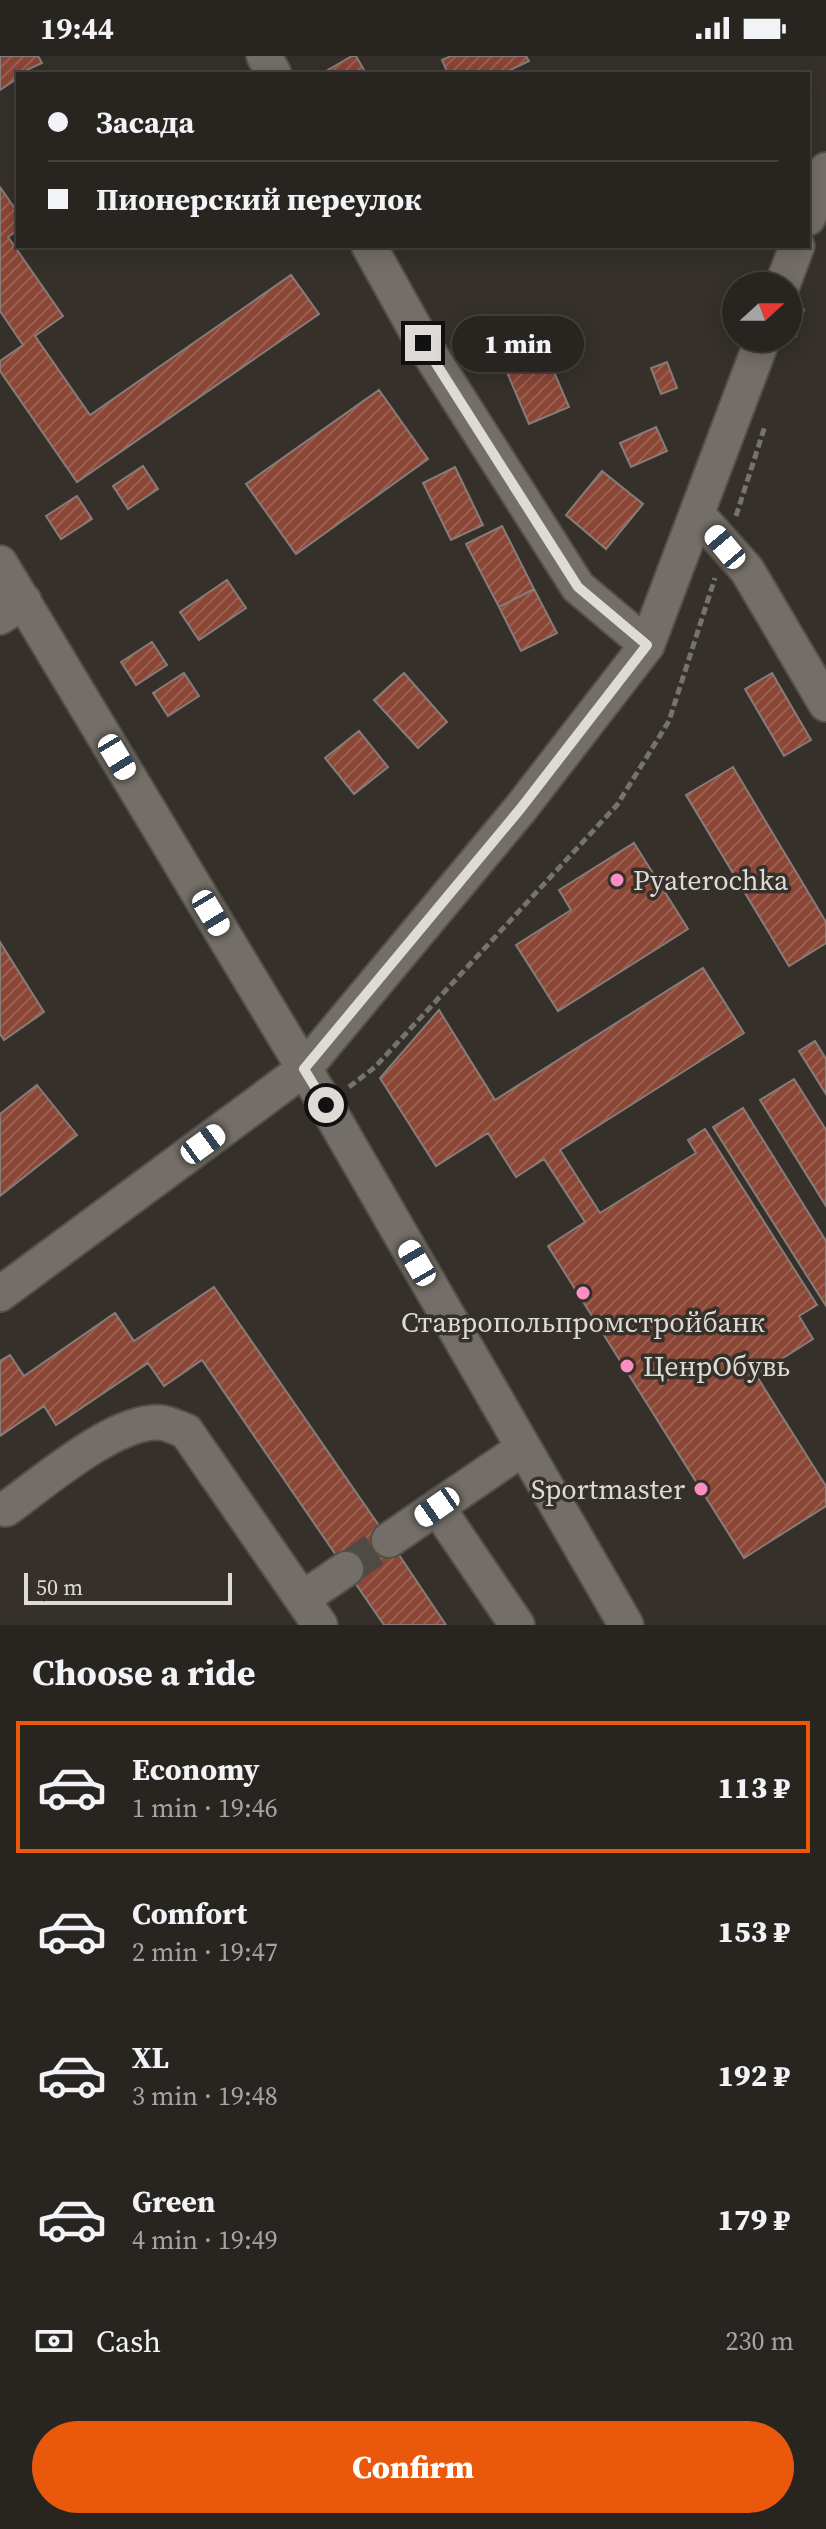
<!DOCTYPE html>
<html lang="en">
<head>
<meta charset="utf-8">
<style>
  :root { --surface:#282420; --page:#302c29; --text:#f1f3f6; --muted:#a5a4a5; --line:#44413e; --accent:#ea580c }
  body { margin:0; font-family:"Source Serif 4",serif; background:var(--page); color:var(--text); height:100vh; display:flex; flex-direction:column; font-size:30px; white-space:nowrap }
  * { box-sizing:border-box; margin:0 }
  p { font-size:26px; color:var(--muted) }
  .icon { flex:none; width:44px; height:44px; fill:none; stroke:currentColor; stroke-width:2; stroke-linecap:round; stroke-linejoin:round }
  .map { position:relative; height:1569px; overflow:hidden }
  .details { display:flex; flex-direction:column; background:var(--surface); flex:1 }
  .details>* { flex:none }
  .hud { position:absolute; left:16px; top:16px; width:794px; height:176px; border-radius:0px; box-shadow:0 4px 20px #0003,0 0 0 2px var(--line); display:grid; align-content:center; height:176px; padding:0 32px; background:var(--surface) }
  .needle { width:52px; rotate:69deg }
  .fabs { position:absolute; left:722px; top:216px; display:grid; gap:16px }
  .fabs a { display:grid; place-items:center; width:80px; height:80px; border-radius:50%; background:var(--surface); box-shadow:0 4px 20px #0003,0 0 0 2px var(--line); font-size:40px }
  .scale { position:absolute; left:24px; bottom:20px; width:208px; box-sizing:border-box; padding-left:8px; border:4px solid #dedbd7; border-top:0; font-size:22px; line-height:28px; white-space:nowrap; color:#dedbd7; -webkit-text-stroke:6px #35302a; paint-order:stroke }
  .end { position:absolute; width:36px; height:36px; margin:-18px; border:10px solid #dedbd7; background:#111; box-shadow:0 0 0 4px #111 }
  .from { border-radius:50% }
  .bubble { position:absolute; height:56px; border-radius:28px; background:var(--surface); box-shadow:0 4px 20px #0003,0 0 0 2px var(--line); font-size:26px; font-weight:800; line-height:56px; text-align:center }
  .car { position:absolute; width:24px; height:48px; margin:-24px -12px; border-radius:10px; box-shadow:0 0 6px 2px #0007; background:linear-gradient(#fff 24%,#345 0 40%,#fff 0 76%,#345 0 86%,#fff 0) }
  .hud b { display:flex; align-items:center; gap:28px; height:76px; font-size:30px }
  .hud b+b { border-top:2px solid var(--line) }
  .hud i { width:20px; height:20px; background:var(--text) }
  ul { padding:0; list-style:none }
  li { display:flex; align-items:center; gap:24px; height:132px; margin:0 16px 12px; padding:0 16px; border:4px solid transparent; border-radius:0px }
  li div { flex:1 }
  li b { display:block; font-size:30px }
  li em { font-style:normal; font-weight:800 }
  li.selected { border-color:var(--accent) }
  li>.icon { width:72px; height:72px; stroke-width:1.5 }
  h2 { padding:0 32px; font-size:36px; line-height:96px }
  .pay { display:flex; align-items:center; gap:20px; height:88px; padding:0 32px; font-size:30px }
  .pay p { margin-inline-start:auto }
  .primary-button { display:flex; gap:16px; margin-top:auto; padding:16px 32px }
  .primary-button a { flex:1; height:92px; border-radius:48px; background:var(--accent); color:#fff; font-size:32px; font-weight:800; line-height:92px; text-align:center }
  .status { display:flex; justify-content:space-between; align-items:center; height:56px; padding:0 40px; background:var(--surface); direction:ltr }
  .status svg { height:22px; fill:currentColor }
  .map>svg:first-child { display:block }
  .building { fill:url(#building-hatch); stroke:#867c79; stroke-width:2 }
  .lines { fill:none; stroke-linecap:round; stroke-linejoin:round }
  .minor-tunnel { stroke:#4e4a44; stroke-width:34; stroke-dasharray:34 17; stroke-linecap:butt }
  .minor-casing { stroke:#534f4a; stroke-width:38 }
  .path { stroke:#76726c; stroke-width:5; stroke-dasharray:8 4; stroke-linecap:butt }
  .minor { stroke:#736e67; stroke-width:34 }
  .route { stroke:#dedbd7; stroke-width:10 }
  .poi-dot { fill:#fb8fc4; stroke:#35302a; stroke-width:3 }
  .labels { text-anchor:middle; stroke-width:7; stroke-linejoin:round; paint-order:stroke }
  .poi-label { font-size:28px; fill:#dedbd7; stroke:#35302a; text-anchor:start }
</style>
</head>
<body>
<div class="status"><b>19:44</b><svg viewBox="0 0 49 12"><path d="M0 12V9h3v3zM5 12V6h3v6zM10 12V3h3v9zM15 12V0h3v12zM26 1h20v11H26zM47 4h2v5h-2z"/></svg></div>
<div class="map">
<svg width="826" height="1569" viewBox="0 0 826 1569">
  <defs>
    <pattern id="building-hatch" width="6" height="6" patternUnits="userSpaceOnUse" patternTransform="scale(2)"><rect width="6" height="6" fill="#8b4635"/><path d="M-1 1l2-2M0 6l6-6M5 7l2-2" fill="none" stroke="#9b6052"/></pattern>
  </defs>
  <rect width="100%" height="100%" fill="#35302a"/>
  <path class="building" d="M0 0H38L42 7 18 18V22L0 34Z
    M352 0H356L364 14 357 18H321Z
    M451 0H526L529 5 502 18H448L442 4Z
    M0 131 18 157V174L8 181 63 260 35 280 90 359 291 219 319 258 77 426 0 315V305L23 289 0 255Z
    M534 269 569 351 529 368 494 286Z
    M667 306 677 332 661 338 651 312Z
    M379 334 428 403 296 498 246 428Z
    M656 371 667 395 631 411 620 387Z
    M143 410 158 433 128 453 113 430Z
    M455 411 483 469 451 484 423 427Z
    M602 415 643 448 606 493 566 459Z
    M77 440 92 463 61 483 46 460Z
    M502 470 534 533 499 551 466 488Z
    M227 524 246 552 199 584 180 556Z
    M534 533 557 577 521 595 499 551Z
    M152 586 167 609 136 629 121 606Z
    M184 617 199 640 168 660 153 637Z
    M404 617 447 666 418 692 374 644Z
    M772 617 811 684 784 700 745 633Z
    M359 675 388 711 354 738 325 702Z
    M733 711 826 866V887L789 910 686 739Z
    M634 787 688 873 558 955 516 889 571 854 559 834Z
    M0 886 44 956 4 984 0 978Z
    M703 912 744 977 560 1094 600 1157 696 1097 688 1084 705 1073 817 1249 799 1260 813 1283 756 1319 826 1430V1450L744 1502 548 1190 585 1166 544 1103 516 1121 488 1077 436 1110 380 1022 439 954 495 1044Z
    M815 985 826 1003V1038L799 995Z
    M794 1023 826 1074V1150L760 1044Z
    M37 1029 77 1079 0 1140V1058Z
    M743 1052 826 1185V1250L713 1071Z
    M214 1231 389 1484 446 1569H384L202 1304 164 1330 148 1307 56 1369 44 1350 0 1380V1305L10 1299 24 1320 115 1257 134 1285Z"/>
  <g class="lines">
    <path class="minor-tunnel" d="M346 1513 389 1484"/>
    <defs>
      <path id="minor" d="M264 0 274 18
        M808 162 826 114
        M369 190 423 287 578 531 647 589
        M782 230 797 190
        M697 458 747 514 826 648
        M0 507 326 1049 626 1569
        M0 561 24 545
        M0 1238 304 1013 521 752 647 589 763 282
        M437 1451 517 1569
        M6 1453C41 1428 119 1360 163 1367 170 1368 179 1373 186 1375L320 1569
        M389 1484 522 1393
        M302 1543 346 1513"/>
    </defs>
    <use href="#minor" class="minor-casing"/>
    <path class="path" d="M794 281 803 252
      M736 460 765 370
      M349 1031 375 1011 617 749 669 665 715 522"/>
    <use href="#minor" class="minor"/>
  </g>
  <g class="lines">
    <path class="route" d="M326 1049 304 1013 521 752 647 589 578 531 423 287"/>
  </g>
  <g class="poi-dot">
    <circle cx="617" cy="824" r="8"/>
    <circle cx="583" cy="1237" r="8"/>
    <circle cx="627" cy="1310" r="8"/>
    <circle cx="701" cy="1433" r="8"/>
  </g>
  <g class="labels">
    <g class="poi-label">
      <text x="633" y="834">Pyaterochka</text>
      <text x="583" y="1276" text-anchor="middle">Ставропольпромстройбанк</text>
      <text x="643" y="1320">ЦенрОбувь</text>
      <text x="685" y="1443" text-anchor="end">Sportmaster</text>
    </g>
  </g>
</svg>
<div class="fabs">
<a><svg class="needle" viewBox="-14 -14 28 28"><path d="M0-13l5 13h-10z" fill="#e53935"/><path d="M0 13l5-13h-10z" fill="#a5a4a5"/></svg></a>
</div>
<div class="scale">50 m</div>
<i class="end from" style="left:326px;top:1049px"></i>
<i class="end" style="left:423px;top:287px"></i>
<div class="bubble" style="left:452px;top:260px;width:132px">1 min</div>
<i class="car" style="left:725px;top:491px;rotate:320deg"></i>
<i class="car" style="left:117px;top:701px;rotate:149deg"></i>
<i class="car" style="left:211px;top:857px;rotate:149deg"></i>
<i class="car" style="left:203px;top:1088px;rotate:54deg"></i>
<i class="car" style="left:417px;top:1207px;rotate:330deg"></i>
<i class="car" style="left:437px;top:1451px;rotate:235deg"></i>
<div class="hud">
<b><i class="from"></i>Засада</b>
<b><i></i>Пионерский переулок</b>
</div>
</div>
<section class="details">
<h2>Choose a ride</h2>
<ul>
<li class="selected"><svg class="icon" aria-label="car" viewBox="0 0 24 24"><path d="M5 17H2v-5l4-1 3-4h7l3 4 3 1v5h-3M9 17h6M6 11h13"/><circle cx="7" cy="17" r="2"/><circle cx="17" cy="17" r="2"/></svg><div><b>Economy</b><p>1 min · 19:46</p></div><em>113 ₽</em></li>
<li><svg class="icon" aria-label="car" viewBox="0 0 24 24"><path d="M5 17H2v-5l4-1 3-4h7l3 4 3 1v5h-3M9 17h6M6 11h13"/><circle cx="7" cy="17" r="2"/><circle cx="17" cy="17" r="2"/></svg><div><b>Comfort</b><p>2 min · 19:47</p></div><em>153 ₽</em></li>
<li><svg class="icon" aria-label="car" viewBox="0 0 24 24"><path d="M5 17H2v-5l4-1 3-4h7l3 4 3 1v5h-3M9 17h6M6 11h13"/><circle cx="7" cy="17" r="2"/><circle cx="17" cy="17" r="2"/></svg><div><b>XL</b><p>3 min · 19:48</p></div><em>192 ₽</em></li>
<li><svg class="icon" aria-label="car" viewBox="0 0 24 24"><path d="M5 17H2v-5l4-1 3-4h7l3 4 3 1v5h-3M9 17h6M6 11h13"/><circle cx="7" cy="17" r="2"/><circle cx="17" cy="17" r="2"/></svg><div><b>Green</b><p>4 min · 19:49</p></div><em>179 ₽</em></li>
</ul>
<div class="pay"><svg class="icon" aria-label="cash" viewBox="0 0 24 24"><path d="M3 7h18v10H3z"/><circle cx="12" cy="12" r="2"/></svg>Cash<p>230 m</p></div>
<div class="primary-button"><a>Confirm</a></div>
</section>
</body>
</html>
